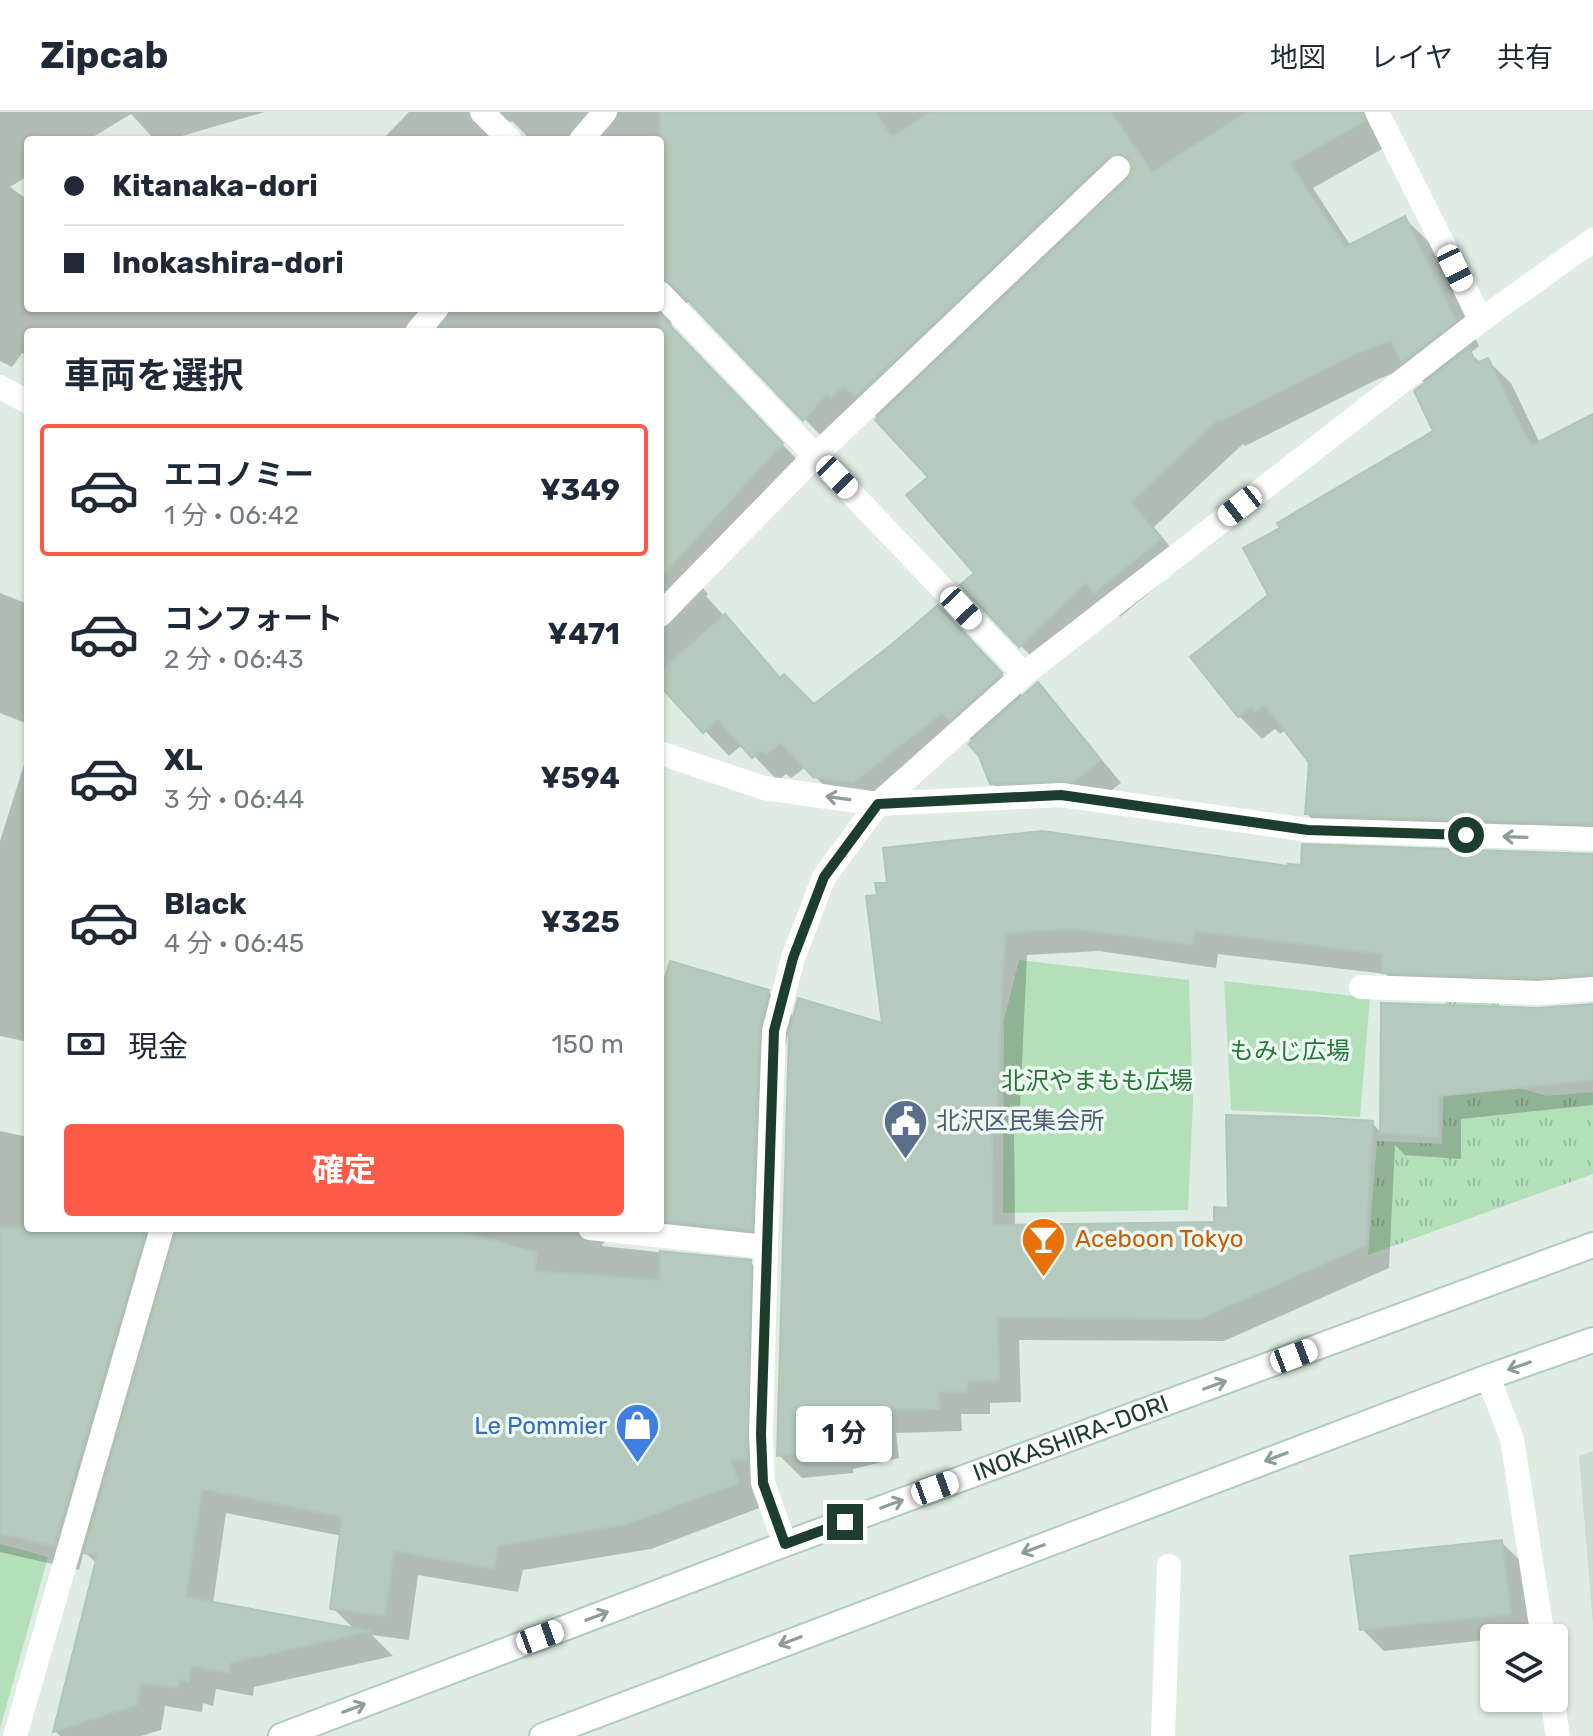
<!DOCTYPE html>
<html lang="ja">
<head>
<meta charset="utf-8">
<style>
  :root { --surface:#fff; --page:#f6f6f7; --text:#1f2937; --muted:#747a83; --line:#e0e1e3; --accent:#ff5948 }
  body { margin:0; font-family:Rubik,"Noto Sans JP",sans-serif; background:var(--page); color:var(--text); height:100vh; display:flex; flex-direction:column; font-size:30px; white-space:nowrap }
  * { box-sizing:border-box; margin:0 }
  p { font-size:26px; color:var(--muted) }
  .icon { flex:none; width:44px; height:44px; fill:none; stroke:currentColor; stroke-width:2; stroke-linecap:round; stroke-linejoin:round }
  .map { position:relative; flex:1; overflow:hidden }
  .sheet { position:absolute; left:24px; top:216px; width:640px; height:904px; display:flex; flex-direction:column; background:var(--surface); border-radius:8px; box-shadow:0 2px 6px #0004 }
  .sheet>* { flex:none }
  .hud { position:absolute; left:24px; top:24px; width:640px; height:176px; border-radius:8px; box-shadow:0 2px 6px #0004; display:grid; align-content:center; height:176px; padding:0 40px; background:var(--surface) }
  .tools { position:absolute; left:1480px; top:1512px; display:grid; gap:16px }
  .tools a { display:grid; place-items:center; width:88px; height:88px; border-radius:8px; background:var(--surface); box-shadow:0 2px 6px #0004; font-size:40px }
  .end { position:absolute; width:36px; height:36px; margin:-18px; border:10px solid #1d3d2f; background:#fff; box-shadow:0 0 0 4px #fff }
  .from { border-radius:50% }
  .bubble { position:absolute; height:56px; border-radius:8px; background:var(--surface); box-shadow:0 2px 6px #0004; font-size:26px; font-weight:700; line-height:56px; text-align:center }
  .car { position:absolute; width:24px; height:48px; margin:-24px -12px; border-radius:10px; box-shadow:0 0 6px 2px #0007; background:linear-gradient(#fff 24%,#345 0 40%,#fff 0 76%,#345 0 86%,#fff 0) }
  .hud b { display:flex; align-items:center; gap:28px; height:76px; font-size:30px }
  .hud b+b { border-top:2px solid var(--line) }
  .hud i { width:20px; height:20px; background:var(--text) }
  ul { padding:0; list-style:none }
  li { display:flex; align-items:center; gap:24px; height:132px; margin:0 16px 12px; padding:0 24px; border:4px solid transparent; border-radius:8px }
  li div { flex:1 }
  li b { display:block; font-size:30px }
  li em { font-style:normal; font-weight:700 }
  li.selected { border-color:var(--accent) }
  li>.icon { width:72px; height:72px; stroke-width:1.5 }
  h2 { padding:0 40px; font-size:36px; line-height:96px }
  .pay { display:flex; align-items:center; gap:20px; height:88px; padding:0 40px; font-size:30px }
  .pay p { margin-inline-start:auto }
  .button { display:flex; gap:16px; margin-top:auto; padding:16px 40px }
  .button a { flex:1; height:92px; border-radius:8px; background:var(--accent); color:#fff; font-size:32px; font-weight:700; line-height:92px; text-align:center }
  header { display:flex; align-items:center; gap:48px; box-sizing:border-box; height:112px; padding:0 40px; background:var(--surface); border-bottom:2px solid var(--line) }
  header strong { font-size:38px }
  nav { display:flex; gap:44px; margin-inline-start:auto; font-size:28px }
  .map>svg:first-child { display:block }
  .built { fill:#ccdbd2 }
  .grass { fill:url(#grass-tufts) }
  .park { fill:#b3e0b9 }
  .shadow { fill:#0003; fill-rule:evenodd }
  .building { fill:#b6c9be; stroke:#b0c6b9; stroke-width:2 }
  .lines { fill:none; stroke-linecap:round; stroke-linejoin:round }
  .secondary-casing { stroke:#b0cdbd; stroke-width:28 }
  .lane { stroke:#fff; stroke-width:24 }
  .street { stroke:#fff; stroke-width:24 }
  .secondary { stroke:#fff; stroke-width:24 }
  .oneway { stroke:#8e9e97 }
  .route { stroke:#1d3d2f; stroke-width:10 }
  .labels { text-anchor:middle; stroke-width:7; stroke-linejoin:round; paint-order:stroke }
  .park-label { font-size:24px; fill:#237837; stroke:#eef8f2 }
  .service-label { font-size:24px; fill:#4e5e75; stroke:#eef8f2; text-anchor:start }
  .food-label { font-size:24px; fill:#c56008; stroke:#eef8f2; text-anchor:start }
  .shop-label { font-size:24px; fill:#366cbe; stroke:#eef8f2; text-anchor:end }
  .street-label { font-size:24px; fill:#1d3d2f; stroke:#eef8f2 }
</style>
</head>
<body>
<header>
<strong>Zipcab</strong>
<nav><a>地図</a><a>レイヤ</a><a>共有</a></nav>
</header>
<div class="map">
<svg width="1593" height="1624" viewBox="0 0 1593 1624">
  <defs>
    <pattern id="grass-tufts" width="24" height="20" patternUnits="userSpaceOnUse" patternTransform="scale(2)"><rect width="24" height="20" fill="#b3e0b9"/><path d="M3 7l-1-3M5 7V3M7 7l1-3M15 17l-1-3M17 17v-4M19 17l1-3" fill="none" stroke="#9ac19f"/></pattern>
  </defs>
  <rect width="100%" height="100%" fill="#deece3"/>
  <path class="built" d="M1593 1339V1513L1579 1344Z"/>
  <path class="grass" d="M1446 883 1498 886 1509 973 1547 984 1593 980V1062L1368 1143 1377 1029 1442 1032Z"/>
  <path class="park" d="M1019 848 1189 868 1193 990 1188 1098 1003 1101 1004 908Z
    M1224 869 1370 886 1360 1005 1231 998Z
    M0 1432 48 1445 0 1617Z"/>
  <path class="shadow" d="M0 0H265L168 28H155L131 2 88 28H28V64L10 75 28 88V196H660V28H526V23L513 10 504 9 491 22 492 28H382L409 0H1364L1384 36 1313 76 1351 134 1405 107 1430 131 1479 234 1470 241 1481 251 1487 248 1511 271 1540 331 1593 304V734L1330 725 1307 702 1311 650 1286 618 1280 622 1275 617 1262 627 1239 604 1192 545 1271 483 1283 417 1435 320 1426 272 1408 255 1374 269 1245 334 1243 332 1154 415 1184 452 1120 505 1111 495 1045 558 1020 533 977 461 930 365 869 297 829 332 690 190 675 194 669 203 673 218 806 357 700 473 708 482 706 484 781 567 814 595 962 520 1024 585 1038 573 1059 595 1121 671 1095 691 1013 692 991 670 973 630 968 625 878 695 839 689 806 655 791 666 786 662 778 669 743 632 729 644 660 571V220H28V244L22 241 12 255 0 249Z
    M0 481 28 492V612L0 601Z
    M28 640V930L0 924V729Z
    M1593 744V886L1407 883 1386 862 1218 842 1216 856 1099 839 1027 843 1019 1018H1014L1015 1115 1216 1112 1230 1098 1372 1011 1382 1021 1538 898 1593 894V993L1461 1007V1047L1405 1043 1395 1033 1389 1156 1224 1229 1019 1228 1021 1290 990 1291V1302H961L962 1319 896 1321 899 1346 853 1357V1361L802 1366 779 1343 789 919 783 944 776 1142 617 1125 603 1131 602 1134 750 1150 775 1175 762 1395 651 1437 523 1458 518 1480 418 1463 409 1528 372 1523 393 1544 254 1575 253 1584 216 1577 213 1594 203 1591 202 1600 165 1594 161 1618 141 1624H60L55 1619 97 1452 84 1439 79 1458 0 1440V1019L28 1025V1116H660V890L768 879 795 906 884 913 869 786 1290 756ZM226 1401 342 1424 333 1496 355 1518 213 1492Z
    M1501 1430 1523 1451 1532 1523 1384 1539 1362 1517Z"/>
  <path class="building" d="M660 0H875L892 25 930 0H1111L1152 60 1247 0H1362L1365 9 1290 51 1345 135 1405 104 1456 209 1401 251 1391 228 1349 245 1219 310 1218 308 1131 390 1161 427 1094 481 1086 471 1019 535 960 473 974 461 906 383 928 365 875 308 1128 67 1132 59 1129 46 1121 42 1108 45 855 285 844 274 831 286 827 282 803 309 671 171 660 166Z
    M660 203 783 331 660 466Z
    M1469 236 1476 251 1488 246 1531 334 1593 302V712L1305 702 1309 651 1265 593 1255 600 1251 595 1238 605 1190 545 1268 483 1243 436 1280 416 1277 411 1433 319 1414 279Z
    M938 493 1002 561 949 609 942 601 853 671 813 665 781 631 766 642 760 639 752 646 718 608 703 621 660 574V560L725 502 780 566 784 562 814 592 891 533Z
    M1038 570 1101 648 1073 670 990 672 979 644 968 632Z
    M1042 719 1288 754V752L1301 753 1302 732 1593 742V862L1538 866 1382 861V842L1195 819 1193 833 1075 817 1005 821 997 996 992 995 993 1113 1214 1110V1095L1228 1096 1226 1003 1325 1006 1373 1009 1366 1133 1200 1207 997 1205 999 1268 968 1269 967 1280H939L940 1297 874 1298 876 1323 831 1335 830 1338 777 1344 789 921 798 886 882 911 866 784 877 783 875 771H887L883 736Z
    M670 849 769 878 759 918 752 1118 660 1108V883Z
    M1381 891 1538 896 1593 892V968L1438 984V1025L1380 1021Z
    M0 1116H146L54 1434 0 1422Z
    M177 1116H451L537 1141 535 1159 660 1168V1139L751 1148 747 1347 730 1348 739 1371 627 1412 498 1434 494 1457 394 1439 385 1504 330 1497 342 1405 202 1377 186 1485 371 1519 230 1551 229 1561 191 1554 189 1570 179 1568 178 1576 141 1571 137 1593 53 1620 97 1444 84 1441Z
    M1502 1428 1511 1502 1360 1518 1350 1444Z"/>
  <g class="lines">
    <defs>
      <g id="secondary">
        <path id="s1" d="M281 1624 785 1432 1593 1133"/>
        <path d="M542 1624 1488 1265 1593 1228"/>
      </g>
    </defs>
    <use href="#secondary" class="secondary-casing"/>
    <path class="lane" d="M1481 208 1593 128
      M660 503 816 343 1118 56
      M1361 875 1538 881 1593 877
      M590 1116 766 1135 761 1322 763 1371 785 1432
      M15 1624 162 1116
      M1163 1624 1169 1454"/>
    <path class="street" d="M482 0 510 28
      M581 28 605 0
      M660 181 1024 562
      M417 220 437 196
      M0 275 28 290
      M660 641 764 676 878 692 1061 683 1308 718 1593 727
      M766 1135 774 919 793 846 824 765 878 692 1024 562 1481 208 1377 0
      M1488 1265 1512 1327 1543 1526
      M1552 1586 1558 1624"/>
    <use href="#secondary" class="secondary"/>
  </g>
  <defs><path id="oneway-shaft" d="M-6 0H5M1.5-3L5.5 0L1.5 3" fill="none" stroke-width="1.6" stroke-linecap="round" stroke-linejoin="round" transform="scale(2)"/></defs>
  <g class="oneway">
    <use href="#oneway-shaft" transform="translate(838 686) rotate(-172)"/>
    <use href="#oneway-shaft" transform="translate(1515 725) rotate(-178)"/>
    <use href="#oneway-shaft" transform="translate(1519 1254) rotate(161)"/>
    <use href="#oneway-shaft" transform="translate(1215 1273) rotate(-20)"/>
    <use href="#oneway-shaft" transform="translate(1276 1345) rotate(159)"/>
    <use href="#oneway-shaft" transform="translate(892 1392) rotate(-20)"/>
    <use href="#oneway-shaft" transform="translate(1033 1437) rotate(159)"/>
    <use href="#oneway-shaft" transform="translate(597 1504) rotate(-21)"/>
    <use href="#oneway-shaft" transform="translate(790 1529) rotate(159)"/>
    <use href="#oneway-shaft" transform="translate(354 1596) rotate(-21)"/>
  </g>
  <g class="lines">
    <path class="route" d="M845 1410 785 1432 763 1371 761 1322 774 919 793 846 824 765 878 692 1061 683 1308 718 1466 723"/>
  </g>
  <defs>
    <symbol id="civic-pin" viewBox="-11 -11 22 30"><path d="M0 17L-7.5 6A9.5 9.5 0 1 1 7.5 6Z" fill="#5c6f8a" stroke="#eef8f2"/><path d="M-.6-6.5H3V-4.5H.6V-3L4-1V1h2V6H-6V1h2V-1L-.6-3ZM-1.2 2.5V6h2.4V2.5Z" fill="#fff"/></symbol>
    <symbol id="bar-pin" viewBox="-11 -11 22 30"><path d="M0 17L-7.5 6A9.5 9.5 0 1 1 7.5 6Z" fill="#e8710a" stroke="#eef8f2"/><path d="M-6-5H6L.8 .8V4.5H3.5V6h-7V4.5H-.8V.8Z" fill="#fff"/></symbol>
    <symbol id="shop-pin" viewBox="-11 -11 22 30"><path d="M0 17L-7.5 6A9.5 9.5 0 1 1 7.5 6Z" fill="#3f7fe0" stroke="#eef8f2"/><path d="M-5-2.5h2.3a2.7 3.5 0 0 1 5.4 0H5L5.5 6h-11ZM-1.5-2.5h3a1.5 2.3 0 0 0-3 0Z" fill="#fff"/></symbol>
  </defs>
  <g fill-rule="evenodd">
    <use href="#civic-pin" x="880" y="984" width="51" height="69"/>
    <use href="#bar-pin" x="1018" y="1102" width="51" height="69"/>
    <use href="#shop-pin" x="612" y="1288" width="51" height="69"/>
  </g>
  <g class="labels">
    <g class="park-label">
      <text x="1290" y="947">もみじ広場</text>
      <text x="1097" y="977">北沢やまもも広場</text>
    </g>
    <g class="service-label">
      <text x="936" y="1017">北沢区民集会所</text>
    </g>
    <g class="food-label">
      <text x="1075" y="1135">Aceboon Tokyo</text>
    </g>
    <g class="shop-label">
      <text x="607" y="1322">Le Pommier</text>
    </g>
    <g class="street-label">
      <text dy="8" stroke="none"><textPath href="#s1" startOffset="844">INOKASHIRA-DORI</textPath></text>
    </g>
  </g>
</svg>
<div class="tools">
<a><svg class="icon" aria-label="layers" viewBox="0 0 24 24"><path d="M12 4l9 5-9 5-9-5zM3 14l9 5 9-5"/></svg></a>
</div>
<i class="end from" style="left:1466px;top:723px"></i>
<i class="end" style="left:845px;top:1410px"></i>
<div class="bubble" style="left:796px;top:1294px;width:96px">1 分</div>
<i class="car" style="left:1455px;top:156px;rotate:154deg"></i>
<i class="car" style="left:837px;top:365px;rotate:136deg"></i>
<i class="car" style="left:1240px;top:394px;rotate:232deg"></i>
<i class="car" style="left:961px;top:496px;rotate:137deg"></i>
<i class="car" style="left:1294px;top:1244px;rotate:69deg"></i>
<i class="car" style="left:935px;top:1376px;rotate:70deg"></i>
<i class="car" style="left:540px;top:1525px;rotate:70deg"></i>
<div class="hud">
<b><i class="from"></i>Kitanaka-dori</b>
<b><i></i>Inokashira-dori</b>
</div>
<section class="sheet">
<h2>車両を選択</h2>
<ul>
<li class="selected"><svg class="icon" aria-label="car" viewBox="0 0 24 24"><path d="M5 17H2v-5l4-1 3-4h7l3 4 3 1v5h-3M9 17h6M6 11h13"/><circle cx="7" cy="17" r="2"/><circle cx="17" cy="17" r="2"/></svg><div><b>エコノミー</b><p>1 分 · 06:42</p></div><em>¥349</em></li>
<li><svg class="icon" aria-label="car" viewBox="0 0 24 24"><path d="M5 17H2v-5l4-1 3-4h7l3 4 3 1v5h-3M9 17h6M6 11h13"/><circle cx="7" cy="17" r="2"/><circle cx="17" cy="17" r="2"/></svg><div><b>コンフォート</b><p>2 分 · 06:43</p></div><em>¥471</em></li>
<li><svg class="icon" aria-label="car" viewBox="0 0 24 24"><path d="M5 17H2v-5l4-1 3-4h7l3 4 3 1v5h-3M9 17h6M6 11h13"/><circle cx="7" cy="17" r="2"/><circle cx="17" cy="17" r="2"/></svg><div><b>XL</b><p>3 分 · 06:44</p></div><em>¥594</em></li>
<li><svg class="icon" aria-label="car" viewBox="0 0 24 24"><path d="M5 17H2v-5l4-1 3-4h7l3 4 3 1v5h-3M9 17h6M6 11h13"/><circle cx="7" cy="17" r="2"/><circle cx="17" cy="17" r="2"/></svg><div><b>Black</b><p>4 分 · 06:45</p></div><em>¥325</em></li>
</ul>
<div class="pay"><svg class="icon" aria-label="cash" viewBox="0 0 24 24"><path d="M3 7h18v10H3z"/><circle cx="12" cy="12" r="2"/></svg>現金<p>150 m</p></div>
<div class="button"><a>確定</a></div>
</section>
</div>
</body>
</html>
